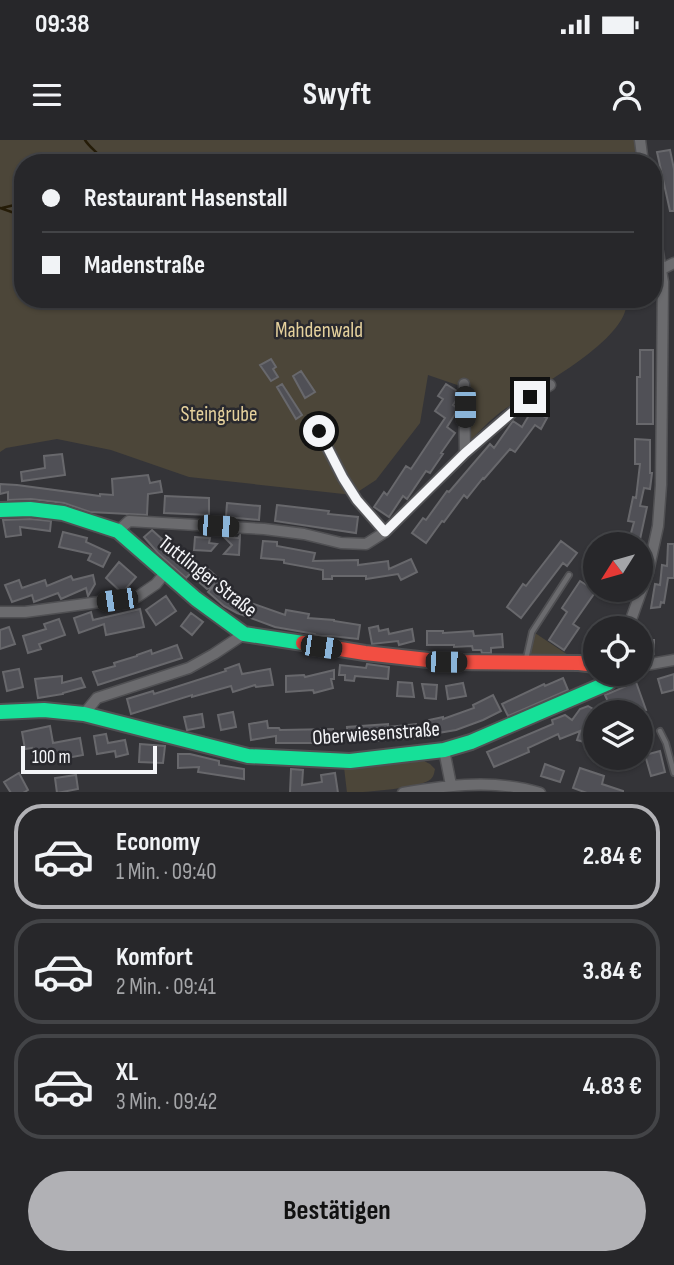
<!DOCTYPE html>
<html lang="de">
<head>
<meta charset="utf-8">
<style>
  :root { --surface:#27272a; --page:#333336; --text:#f1f3f6; --muted:#a4a5a8; --line:#434447; --accent:#b1b1b5 }
  body { margin:0; font-family:"Sofia Sans Condensed",sans-serif; background:var(--page); color:var(--text); height:100vh; display:flex; flex-direction:column; font-size:26px; white-space:nowrap }
  * { box-sizing:border-box; margin:0 }
  p { font-size:23px; color:var(--muted) }
  .icon { flex:none; width:38px; height:38px; fill:none; stroke:currentColor; stroke-width:2; stroke-linecap:round; stroke-linejoin:round }
  .map { position:relative; height:652px; overflow:hidden }
  .sheet { display:flex; flex-direction:column; background:var(--surface); flex:1 }
  .sheet>* { flex:none }
  .guide { position:absolute; left:14px; top:14px; width:648px; height:154px; border-radius:28px; box-shadow:0 2px 5px #0004,0 0 0 2px var(--line); display:grid; align-content:center; height:154px; padding:0 28px; background:var(--surface) }
  .needle { width:46px; rotate:233deg }
  .tools { position:absolute; left:583px; top:392px; display:grid; gap:14px }
  .tools a { display:grid; place-items:center; width:70px; height:70px; border-radius:50%; background:var(--surface); box-shadow:0 2px 5px #0004,0 0 0 2px var(--line); font-size:35px }
  .scale { position:absolute; left:21px; bottom:18px; width:136px; box-sizing:border-box; padding-left:7px; border:4px solid #f4f5f8; border-top:0; font-size:19px; line-height:24px; white-space:nowrap; color:#f4f5f8; -webkit-text-stroke:5px #29292e; paint-order:stroke }
  .end { position:absolute; width:32px; height:32px; margin:-16px; border:9px solid #f4f5f8; background:#111; box-shadow:0 0 0 4px #111 }
  .from { border-radius:50% }
  .car { position:absolute; width:21px; height:42px; margin:-21px -10px; border-radius:9px; box-shadow:0 0 5px 2px #0007; background:linear-gradient(#222 24%,#8ab4d8 0 40%,#222 0 76%,#8ab4d8 0 86%,#222 0) }
  .guide b { display:flex; align-items:center; gap:24px; height:66px; font-size:26px }
  .guide b+b { border-top:2px solid var(--line) }
  .guide i { width:18px; height:18px; background:var(--text) }
  ul { padding:12px 0 0; list-style:none }
  li { display:flex; align-items:center; gap:21px; height:105px; margin:0 14px 10px; padding:0 14px; border:4px solid var(--line); border-radius:28px }
  li div { flex:1 }
  li b { display:block; font-size:26px }
  li em { font-style:normal; font-weight:700 }
  li.on { border-color:var(--accent) }
  li>.icon { width:63px; height:63px; stroke-width:1.5 }
  .button { display:flex; gap:14px; margin-top:auto; padding:14px 28px }
  .button a { flex:1; height:80px; border-radius:42px; background:var(--accent); color:#111; font-size:28px; font-weight:700; line-height:80px; text-align:center }
  .status { display:flex; justify-content:space-between; align-items:center; height:49px; padding:0 35px; background:var(--surface); direction:ltr }
  .status svg { height:19px; fill:currentColor }
  header { display:flex; justify-content:space-between; align-items:center; height:91px; padding:0 28px; background:var(--surface); font-size:32px; font-weight:700 }
  .map>svg:first-child { display:block }
  .green { fill:#4c4639 }
  .lines { fill:none; stroke-linecap:round; stroke-linejoin:round }
  .stream { stroke:#251c08; stroke-width:2.5 }
  .building { fill:#505056; stroke:#68686c; stroke-width:2 }
  .lane-casing { stroke:#505053; stroke-width:8 }
  .street-casing { stroke:#505053; stroke-width:13 }
  .fast-casing { stroke:#505053; stroke-width:18 }
  .jam-casing { stroke:#505053; stroke-width:18 }
  .lane { stroke:#6b6b6e; stroke-width:4.5 }
  .street { stroke:#6b6b6e; stroke-width:10 }
  .fast { stroke:#16e098; stroke-width:14 }
  .jam { stroke:#f24e42; stroke-width:14 }
  .route { stroke:#f4f5f8; stroke-width:9 }
  .labels { text-anchor:middle; stroke-width:5; stroke-linejoin:round; paint-order:stroke }
  .park-label { font-size:21px; fill:#e4d09c; stroke:#29292e }
  .street-label { font-size:21px; fill:#f4f5f8; stroke:#29292e }
</style>
</head>
<body>
<div class="status"><b>09:38</b><svg viewBox="0 0 49 12"><path d="M0 12V9h3v3zM5 12V6h3v6zM10 12V3h3v9zM15 12V0h3v12zM26 1h20v11H26zM47 4h2v5h-2z"/></svg></div>
<header><svg class="icon" aria-label="menu" viewBox="0 0 24 24"><path d="M4 6h16M4 12h16M4 18h16"/></svg>Swyft<svg class="icon" aria-label="person" viewBox="0 0 24 24"><circle cx="12" cy="8" r="4"/><path d="M4 21q1-7 8-7t8 7"/></svg></header>
<div class="map">
<svg width="674" height="653" viewBox="0 0 674 653">
  <rect width="100%" height="100%" fill="#343438"/>
  <path class="green" d="M0 0H640L642 12 598 19V23H23V159H626C634 198 530 251 502 271 491 279 480 291 470 301L469 249 428 235 420 283 376 340 353 355 189 337 111 310 57 299 6 308 0 312Z
    M535 493 568 515 529 516Z
    M424 621 430 624 435 629C434 633 434 636 431 639 419 649 364 652 347 653L344 627 380 625Z"/>
  <g class="lines">
    <path class="stream" d="M85 0C90 8 98 12 102 20V23
      M0 68 23 76
      M2 68 23 63"/>
  </g>
  <path class="building" d="M670 10 674 29V71H670L657 12Z
    M640 210H653V284H637V237H640Z
    M271 219 276 227 273 229 278 237 271 241 260 225Z
    M301 231 315 252 305 258 293 236Z
    M282 244 302 275 296 279 277 247Z
    M446 244 457 251V259L453 265 457 268V271L447 287 455 293 441 313 443 314 430 333 426 331 407 359 403 356 389 377 374 367 384 352 387 355 406 326 411 329 445 278 435 271 443 259 438 256Z
    M532 270 547 278 541 289 535 285 515 312 510 309 484 339 483 338 467 358 464 355 444 382 442 381 426 403 412 393 423 378 426 380 447 351 449 352 490 304 494 308 513 281 522 287Z
    M635 299 650 300V333H652L650 349 644 348 640 366 647 367 639 404H628L634 382 628 381 633 357 636 358 640 324H635Z
    M62 314 65 335 22 341 21 332 45 328 44 316Z
    M148 335 150 343 160 341 162 352 148 354 147 375 90 372 64 363 31 359 8 360V352L0 354V344L17 345 100 356V354L113 355 112 339Z
    M165 356 209 358V375L164 373Z
    M227 363 260 366 259 380 226 377Z
    M277 365 329 371 328 374 358 377 356 393 275 381Z
    M30 379 51 381 50 391 20 387 21 395 6 397 3 380Z
    M152 390 162 399 161 400 192 429V432L186 438 158 413 144 397Z
    M63 392 87 398 86 402 110 413 103 427 88 420 91 414 59 407Z
    M240 395 239 415 224 414 232 405 224 397 238 398Z
    M195 397 210 398 209 403 217 404 211 411 194 410Z
    M263 401 277 402V406L315 413 313 421 358 420V425L388 421 389 429 411 419 417 432 401 440 398 434 366 439V436H332V439H323V430L284 423V420L261 418Z
    M561 401 577 413 567 426 563 423 521 478 507 467 523 444 526 446Z
    M668 404H674V438H668L664 463 661 462 660 467 651 468 655 444 660 445 662 425 667 426Z
    M119 422 136 437 124 451 121 452 106 438Z
    M206 427 231 450 227 455 252 470 254 464 285 475 286 470 309 474 308 478 334 480V481L360 485 358 499 331 496H321L315 495V494L275 487 237 473 224 466 208 452 215 444 207 449 200 443 207 435 203 431Z
    M93 435 95 444 88 456 86 448 61 459 58 453 34 462 32 455 12 462 5 445 19 440 22 448 45 440 47 446 71 436 73 440Z
    M580 441 596 451 573 484 579 488 564 510 549 500 567 472 562 468Z
    M166 456 176 471 156 485 146 470Z
    M140 469 144 487 106 495 104 484 79 493 74 478 91 472 93 480Z
    M191 473 203 482 192 495 181 486Z
    M59 479 65 495 39 504 41 509 28 513 23 496 46 489 44 484Z
    M378 486 379 491 388 489 389 494 412 489 414 501 399 505 398 501 372 504 369 488Z
    M9 487 15 504 0 509V490Z
    M427 491H443V493L473 491 474 496 502 494 503 507 491 508V513H482L481 510H473L472 506 454 507V505H427Z
    M640 500H654V514H640Z
    M177 505 182 518 98 545 93 532 115 526 114 523 137 516V515L151 510 152 514Z
    M239 524 242 534 270 529 273 545 256 547 255 545 233 552 231 546 192 557V555L131 574 127 559 153 551 154 554 226 531 225 529Z
    M367 524 389 527 388 539 355 536 354 541 345 540V535H339L340 525 366 528Z
    M19 529 23 547 7 551 3 532Z
    M334 530V539H331L333 548 314 553 313 550 286 552V536L304 535 305 537Z
    M674 534V550L662 553 658 539Z
    M62 536V543L81 538 85 547 63 553V554L38 558 35 539Z
    M563 538 568 550 508 576 502 564 544 544 545 546Z
    M398 542 412 543 414 557 397 556Z
    M636 542 646 570 635 572 631 562 612 571 605 555Z
    M463 543 466 556 448 559 446 546Z
    M422 544 437 545 436 559 425 558Z
    M493 555 501 571 483 580 456 590 432 594 429 580 443 577V579L474 568 473 565Z
    M588 566 595 570V584L589 594 593 595 591 604 577 600 580 591 560 599 558 594 528 608 529 612 494 627 487 612 553 584 552 580 565 575 572 580 580 569Z
    M233 572 236 587 221 590 218 575Z
    M202 574 204 587 187 590 184 577Z
    M267 581 268 588H279L280 590 333 589V603H276V596L251 600 249 584Z
    M388 584V587L416 584 418 598 373 601H348L347 587Z
    M50 586 53 603 80 598 83 615 35 624 32 608 25 609 22 592Z
    M106 594 108 603 125 600 128 614 116 617 115 611 97 614 94 596Z
    M140 604 165 606 163 623 139 622Z
    M660 611 665 632 651 636 645 615Z
    M178 614H190L219 621V625L244 629V639L198 632 199 627 178 628Z
    M545 624 564 631 560 642 541 636Z
    M580 628 604 636 602 644 623 651V653H587L573 648Z
    M291 629 303 630 302 645 322 642 321 635 335 633 338 653H290Z
    M19 633 28 650 23 653H11L4 642Z
    M76 635 78 649 57 653 55 638Z"/>
  <g class="lines">
    <defs>
      <path id="lane" d="M526 519 532 492 569 435
        M660 591 666 603 674 633"/>
      <path id="street" d="M640 0 643 23
        M660 130 674 123
        M319 291 343 338 357 360 385 392
        M465 313 530 257 550 245
        M118 391 129 381 264 389 304 394 341 403 366 404 385 392 465 313 464 244
        M0 472H25L137 457 156 444 165 433
        M628 488 648 432 658 386 661 345 663 142 653 83
        M640 526 674 520
        M84 574 97 558 189 528 214 514 244 494
        M444 610 451 645
        M403 653C448 645 496 639 540 653"/>
      <path id="fast" d="M0 370 30 369 63 373 118 391 196 459 244 494 303 503
        M0 572 44 570 84 574 248 616 350 621 444 610 471 602 608 543 617 534"/>
      <path id="jam" d="M303 503 365 513 446 522 579 523 595 525"/>
    </defs>
    <use href="#lane" class="lane-casing"/>
    <use href="#street" class="street-casing"/>
    <use href="#fast" class="fast-casing"/>
    <use href="#jam" class="jam-casing"/>
    <use href="#lane" class="lane"/>
    <use href="#street" class="street"/>
    <use href="#fast" class="fast"/>
    <use href="#jam" class="jam"/>
  </g>
  <g class="lines">
    <path class="route" d="M319 291 343 338 357 360 385 392 465 313 530 257"/>
  </g>
  <g class="labels">
    <g class="park-label">
      <text x="319" y="197">Mahdenwald</text>
      <text x="219" y="281">Steingrube</text>
    </g>
    <g class="street-label">
      <text transform="translate(208 436) rotate(38)" y="7">Tuttlinger Straße</text>
      <text transform="translate(376 593) rotate(-4)" y="7">Oberwiesenstraße</text>
    </g>
  </g>
</svg>
<div class="tools">
<a><svg class="needle" viewBox="-14 -14 28 28"><path d="M0-13l5 13h-10z" fill="#e53935"/><path d="M0 13l5-13h-10z" fill="#a4a5a8"/></svg></a>
<a><svg class="icon" aria-label="locate" viewBox="0 0 24 24"><circle cx="12" cy="12" r="6"/><path d="M12 2v4M12 18v4M2 12h4M18 12h4"/></svg></a>
<a><svg class="icon" aria-label="layers" viewBox="0 0 24 24"><path d="M12 4l9 5-9 5-9-5zM3 14l9 5 9-5"/></svg></a>
</div>
<div class="scale">100 m</div>
<i class="end from" style="left:319px;top:291px"></i>
<i class="end" style="left:530px;top:257px"></i>
<i class="car" style="left:465px;top:267px;rotate:180deg"></i>
<i class="car" style="left:218px;top:386px;rotate:94deg"></i>
<i class="car" style="left:117px;top:460px;rotate:262deg"></i>
<i class="car" style="left:321px;top:507px;rotate:98deg"></i>
<i class="car" style="left:446px;top:522px;rotate:91deg"></i>
<div class="guide">
<b><i class="from"></i>Restaurant Hasenstall</b>
<b><i></i>Madenstraße</b>
</div>
</div>
<section class="sheet">
<ul>
<li class="on"><svg class="icon" aria-label="car" viewBox="0 0 24 24"><path d="M5 17H2v-5l4-1 3-4h7l3 4 3 1v5h-3M9 17h6M6 11h13"/><circle cx="7" cy="17" r="2"/><circle cx="17" cy="17" r="2"/></svg><div><b>Economy</b><p>1 Min. · 09:40</p></div><em>2.84 €</em></li>
<li><svg class="icon" aria-label="car" viewBox="0 0 24 24"><path d="M5 17H2v-5l4-1 3-4h7l3 4 3 1v5h-3M9 17h6M6 11h13"/><circle cx="7" cy="17" r="2"/><circle cx="17" cy="17" r="2"/></svg><div><b>Komfort</b><p>2 Min. · 09:41</p></div><em>3.84 €</em></li>
<li><svg class="icon" aria-label="car" viewBox="0 0 24 24"><path d="M5 17H2v-5l4-1 3-4h7l3 4 3 1v5h-3M9 17h6M6 11h13"/><circle cx="7" cy="17" r="2"/><circle cx="17" cy="17" r="2"/></svg><div><b>XL</b><p>3 Min. · 09:42</p></div><em>4.83 €</em></li>
</ul>
<div class="button"><a>Bestätigen</a></div>
</section>
</body>
</html>
